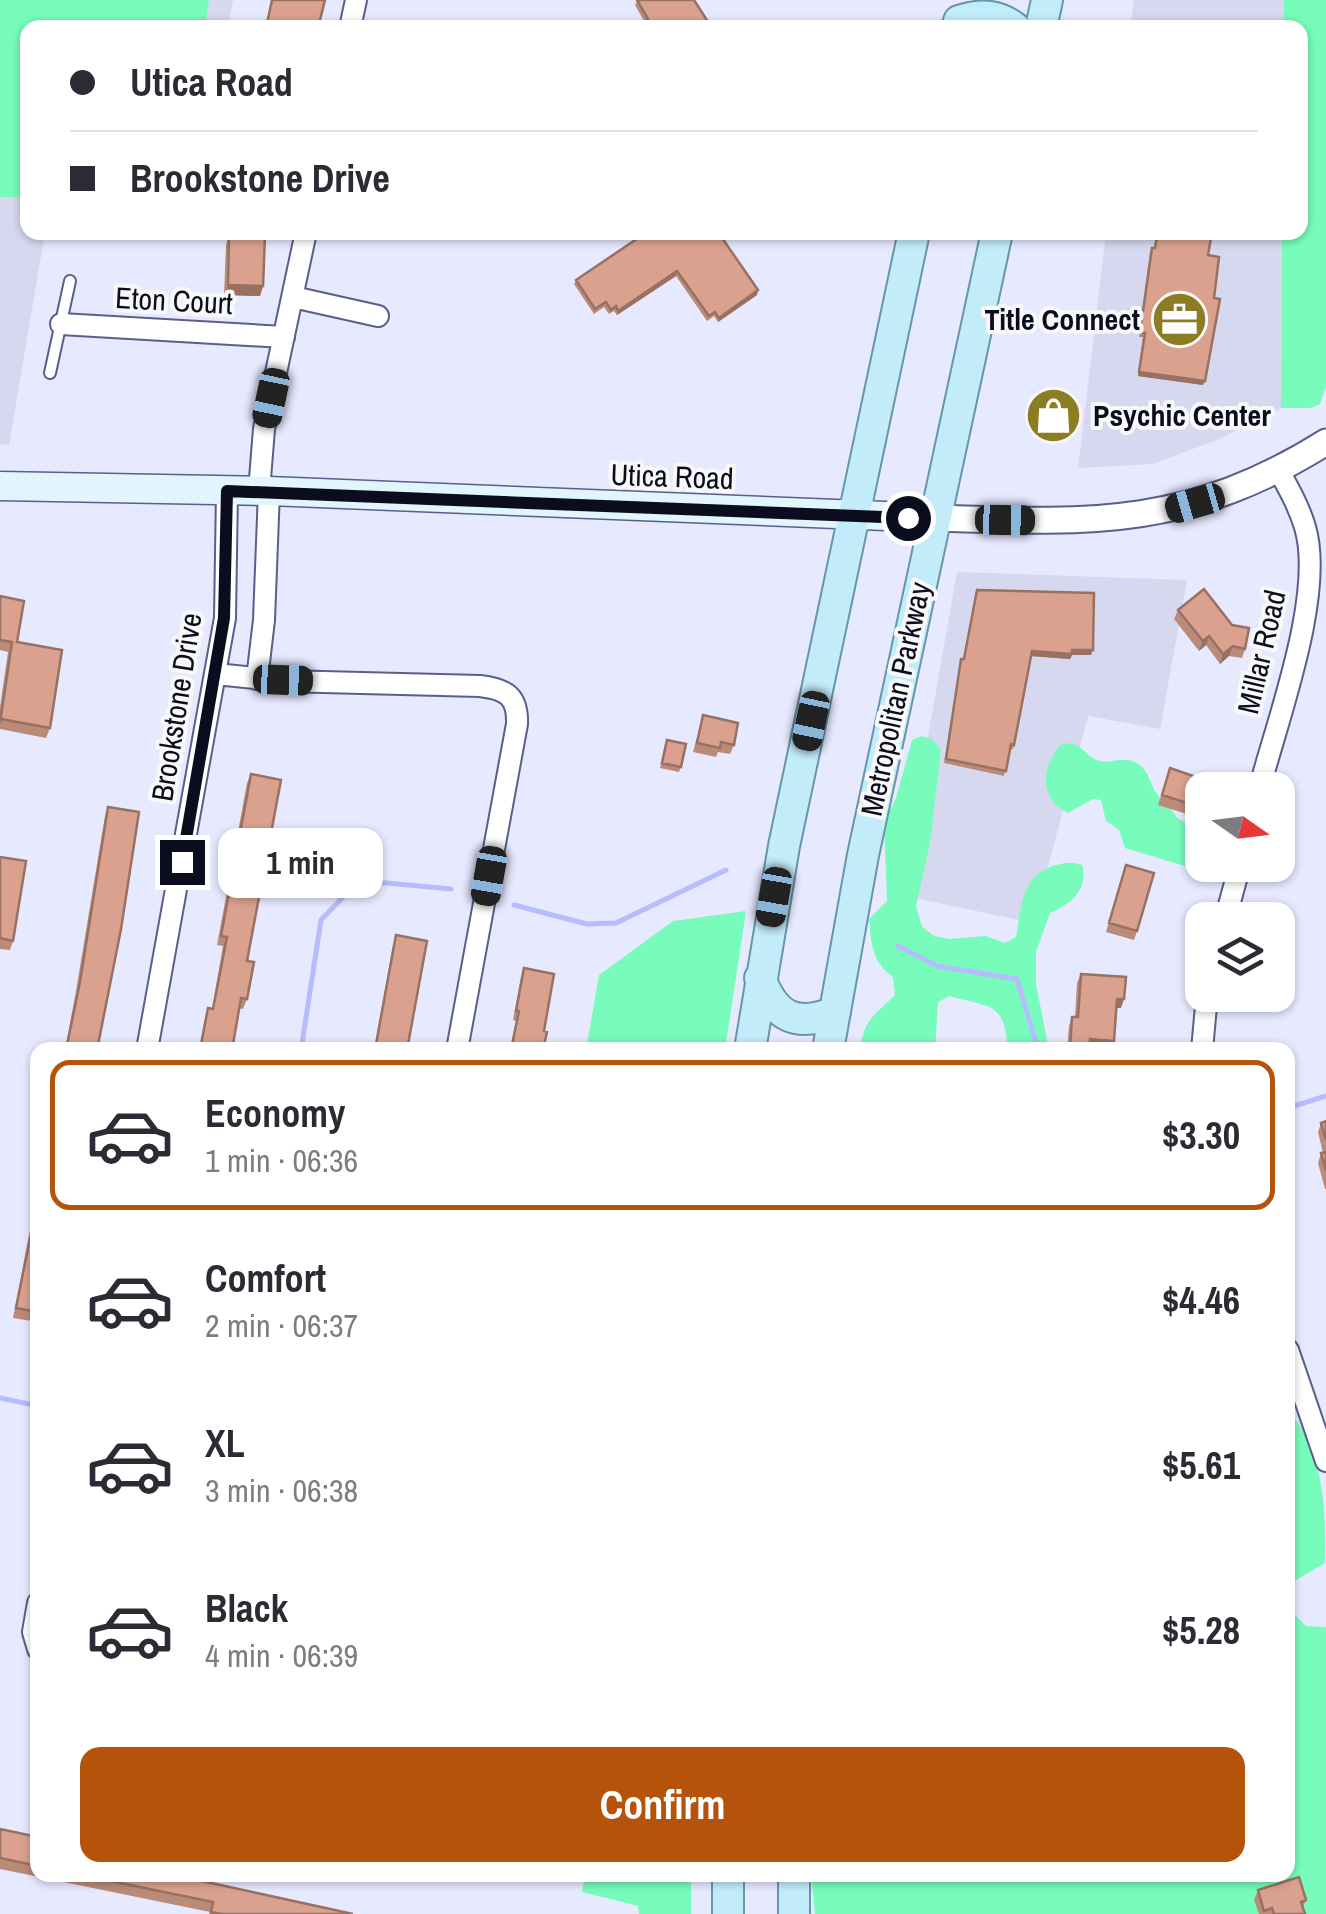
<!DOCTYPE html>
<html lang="en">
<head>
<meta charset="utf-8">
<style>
  :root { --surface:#fff; --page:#f7f7f7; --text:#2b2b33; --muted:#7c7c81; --line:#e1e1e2; --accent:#b45309 }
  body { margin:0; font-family:"Archivo Narrow",sans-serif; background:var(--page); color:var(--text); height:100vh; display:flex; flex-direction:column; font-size:38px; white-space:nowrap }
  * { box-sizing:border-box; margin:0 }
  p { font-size:32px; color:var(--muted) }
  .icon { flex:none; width:55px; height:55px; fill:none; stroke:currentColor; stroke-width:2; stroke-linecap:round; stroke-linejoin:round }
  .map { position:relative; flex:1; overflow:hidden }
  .panel { position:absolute; left:30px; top:1042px; width:1265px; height:840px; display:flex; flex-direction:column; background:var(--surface); border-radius:20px; box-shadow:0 2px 8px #0004 }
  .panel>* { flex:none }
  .hud { position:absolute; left:20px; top:20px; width:1288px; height:220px; border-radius:20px; box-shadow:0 2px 8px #0004; display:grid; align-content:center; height:220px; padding:0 50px; background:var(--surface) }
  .needle { width:65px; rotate:104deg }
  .fabs { position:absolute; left:1185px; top:772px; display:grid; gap:20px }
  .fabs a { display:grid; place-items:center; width:110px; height:110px; border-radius:20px; background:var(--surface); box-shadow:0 2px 8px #0004; font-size:50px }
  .end { position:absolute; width:45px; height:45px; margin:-22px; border:12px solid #0b0c1e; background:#fff; box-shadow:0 0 0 5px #fff }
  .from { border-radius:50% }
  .bubble { position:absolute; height:70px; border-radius:20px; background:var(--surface); box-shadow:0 2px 8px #0004; font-size:32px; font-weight:700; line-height:70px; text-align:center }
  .car { position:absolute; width:30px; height:60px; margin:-30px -15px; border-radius:12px; box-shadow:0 0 8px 2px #0007; background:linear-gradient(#222 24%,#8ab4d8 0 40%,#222 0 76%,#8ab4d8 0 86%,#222 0) }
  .hud b { display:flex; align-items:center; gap:35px; height:95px; font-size:38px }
  .hud b+b { border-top:2px solid var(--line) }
  .hud i { width:25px; height:25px; background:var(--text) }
  ul { padding:18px 0 0; list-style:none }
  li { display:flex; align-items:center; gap:30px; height:150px; margin:0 20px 15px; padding:0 30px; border:5px solid transparent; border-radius:20px }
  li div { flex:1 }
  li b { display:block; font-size:38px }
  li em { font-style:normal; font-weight:700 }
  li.active { border-color:var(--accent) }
  li>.icon { width:90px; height:90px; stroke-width:1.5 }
  .button { display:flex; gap:20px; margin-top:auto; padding:20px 50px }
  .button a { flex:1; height:115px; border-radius:20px; background:var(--accent); color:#fff; font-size:40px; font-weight:700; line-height:115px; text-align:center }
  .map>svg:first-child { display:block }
  .built { fill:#d6d8f0 }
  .green { fill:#77fcbb }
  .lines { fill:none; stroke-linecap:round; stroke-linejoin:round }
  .stream { stroke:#b6bcfd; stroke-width:5 }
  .service-casing { stroke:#5a5e8b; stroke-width:14 }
  .minor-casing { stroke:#5a5e8b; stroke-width:24 }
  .tertiary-casing { stroke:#5a5e8b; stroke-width:29 }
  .secondary-casing { stroke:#5a5e8b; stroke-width:31 }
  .primary-casing { stroke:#6795aa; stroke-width:34 }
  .service { stroke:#fff; stroke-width:10 }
  .minor { stroke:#fff; stroke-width:20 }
  .tertiary { stroke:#fff; stroke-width:25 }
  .secondary { stroke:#e0f5fc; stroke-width:28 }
  .primary { stroke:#c2ecfa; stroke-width:30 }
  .wall { fill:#bb8b7a }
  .shaded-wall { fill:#997163 }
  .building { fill:#daa28e; stroke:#997163; stroke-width:2.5 }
  .route { stroke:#0b0c1e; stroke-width:12 }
  .labels { text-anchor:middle; stroke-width:8; stroke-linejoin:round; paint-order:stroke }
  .street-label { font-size:30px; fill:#0b0c1e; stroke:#f8f8f8 }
  .poi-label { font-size:30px; font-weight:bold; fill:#0b0c1e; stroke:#f8f8f8; text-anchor:end }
</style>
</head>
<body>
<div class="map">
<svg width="1326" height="1914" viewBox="0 0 1326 1914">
  <rect width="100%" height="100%" fill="#e7e9ff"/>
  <path class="built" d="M0 0H233L228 27 28 28V232L45 233 9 445 0 444Z
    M1134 0H1284V27L1130 28Z
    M1106 233H1282L1281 408 1217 440 1153 464 1078 468Z
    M957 572 1187 580 1160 729 1088 716 1033 923 900 895Z"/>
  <path class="green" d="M0 0H209L205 27 28 28 27 197H0Z
    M1284 0H1326V387L1320 404 1311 408H1281L1282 233 1300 232V28L1284 27Z
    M922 736 932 739 941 750 930 843 916 906 922 927 934 936 949 939 986 936 1005 943 1016 937C1021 910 1021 878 1050 867 1063 863 1070 861 1082 865 1089 889 1070 905 1050 913L1036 952V984L1049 1050H1008C1004 1001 992 1008 949 996L938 1002 935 1050H859C866 1017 873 1017 895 995L893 977C872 962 871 943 869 919L887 901 884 823 896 798 912 740Z
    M1071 743C1083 746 1086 756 1097 760 1107 764 1117 759 1128 760 1148 764 1148 780 1157 794 1163 804 1172 807 1177 818L1189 824 1198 822 1202 825V865H1227L1222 872 1188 867 1125 848 1119 830 1106 821 1101 800 1093 799 1068 813C1038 799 1042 767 1060 745Z
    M746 911 725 1050H586L599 975 673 921Z
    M1288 1409C1324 1453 1326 1507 1325 1563L1296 1580 1288 1607Z
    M1288 1608 1306 1626 1326 1627V1914H815L811 1875H1288Z
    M585 1875H691V1914H639L638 1906 582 1892Z"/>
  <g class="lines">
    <path class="stream" d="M514 905 587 924 616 923 726 870
      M898 946 938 966 1017 979 1038 1050
      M301 1050 321 920 345 895 376 882 451 889
      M1288 1108 1326 1096
      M0 1398 38 1406"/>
    <defs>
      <path id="service" d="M50 373 70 281"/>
      <path id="minor" d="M350 28 356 0
        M293 297 378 316
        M61 324 284 337
        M259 491 264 429 306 232
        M216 674 283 681 480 686C506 689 518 696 517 724L457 1050
        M257 679 264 620 269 491
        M1259 790C1277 721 1325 594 1305 527 1299 507 1289 489 1279 471
        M1225 920 1240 865
        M147 1050 225 618 227 491
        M1202 1050 1207 995
        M1288 1350 1326 1461
        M38 1603 33 1632 38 1649"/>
      <path id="tertiary" d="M935 518C1091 523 1189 528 1326 442"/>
      <path id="secondary" d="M0 486 269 491 935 518"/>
      <path id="primary" d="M959 21C980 14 997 14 1015 28
        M1041 28 1047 0
        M760 978C775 1017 796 1028 835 1012
        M750 1050 784 846 914 232
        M828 1050 863 855 997 232
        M728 1875V1914
        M794 1914V1875"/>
    </defs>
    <use href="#service" class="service-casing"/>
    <use href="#minor" class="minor-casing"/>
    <use href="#tertiary" class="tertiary-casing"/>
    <use href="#secondary" class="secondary-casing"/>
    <use href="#primary" class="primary-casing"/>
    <use href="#service" class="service"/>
    <use href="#minor" class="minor"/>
    <use href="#tertiary" class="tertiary"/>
    <use href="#secondary" class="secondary"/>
    <use href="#primary" class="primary"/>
  </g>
  <path class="wall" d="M638 0 712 28H648L635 5Z
    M647 232 757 295 718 322 714 316 707 321 676 276 617 315 614 311 609 314 604 307 594 314 574 284 576 280Z
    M1156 232H1212L1208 255 1214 298 1203 385 1138 376 1143 337H1139L1150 252 1152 248H1154Z
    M229 235 263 286 260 296 224 295 226 245Z
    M1046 392 1064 430 1063 435 1039 431Z
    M977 590 1091 655H1072L1070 659 1031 656 1014 745 1013 749H1010L1004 776 944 763 960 663 961 659H963Z
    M0 596 50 728 46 738 0 729V707L8 652 0 650Z
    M1178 610 1245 649 1242 658 1229 656 1220 664 1206 645 1199 651 1174 619Z
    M703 715 734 745 730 754 718 752 716 757 693 752Z
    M665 744 681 767 679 772 660 768Z
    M1170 768 1199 778 1187 814 1158 805Z
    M251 774 247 999 243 1009 239 1008 232 1050H199L205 1018 208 1008 212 1009 223 946 217 945 247 783Z
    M108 807 97 1050H65L76 991 105 816Z
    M0 857 13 941 10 950 0 949Z
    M1123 875 1137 931 1134 940 1106 932Z
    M396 935 407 1050H374L393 945Z
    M524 968 544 1031 543 1050H510L516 1021 513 1020 521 977Z
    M1081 974 1121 1008H1117L1089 1050H1067L1069 1026 1072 1017H1075L1077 983Z
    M1326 1121V1189H1325L1318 1163 1321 1153H1323L1318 1132 1321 1123Z
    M38 1190V1322L13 1318Z
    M0 1829 38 1837V1875H203L202 1881 353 1914H209L210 1912 0 1869Z
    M1258 1890 1306 1900 1303 1907 1305 1914H1259L1254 1900Z"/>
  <path class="shaded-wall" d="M677 271 676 276 617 315 618 311Z
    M228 285 263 286 260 296 224 295Z
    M758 290 757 295 718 322 719 318Z
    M1139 372 1205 381 1203 385 1138 376Z
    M1209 636 1206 645 1199 651 1203 641Z
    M1233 646 1229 656 1220 664 1223 654Z
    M1093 650 1091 655H1072L1070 659 1030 656 1032 651Z
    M1117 999H1124L1121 1008H1114Z
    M1090 1039 1114 1041 1111 1050 1086 1049Z"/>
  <path class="building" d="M272 0H325L318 28H266Z
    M637 0H694L712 28H651L647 17Z
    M647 232H718L758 290 719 318 715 312 709 316 677 271 618 311 616 306 611 310 606 302 595 309 576 280Z
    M1158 232H1212L1208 255 1219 257 1214 298 1220 299 1205 381 1139 372 1145 333 1140 332 1152 248H1155Z
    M229 235 265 236 263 286 228 285Z
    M1046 392 1070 395 1064 430 1041 426Z
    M1204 589 1232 625 1249 628 1245 649 1233 646 1223 654 1209 636 1203 641 1178 610Z
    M977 590 1094 593 1093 650H1072V654L1032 651 1014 745 1011 744 1006 771 946 759 961 659H964Z
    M0 596 24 601 17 642 62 650 50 728 1 719 0 723 12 642 0 640Z
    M703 715 738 723 734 745 721 742 720 748 697 743Z
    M667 740 686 744 681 767 662 763Z
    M1170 768 1199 778 1190 804 1162 795Z
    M251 774 281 780 247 961 254 962 247 999 241 998 232 1050H200L208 1008 213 1009 227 937 221 936Z
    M108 807 139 812 121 929 97 1050H66L80 982Z
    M0 857 26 861 13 941 0 938Z
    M1126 865 1154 873 1137 931 1109 923Z
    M396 935 427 941 407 1050H375Z
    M524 968 554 974 544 1031 547 1032 543 1050H511L519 1011H516Z
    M1081 974 1126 977 1124 999H1117L1114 1041 1090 1039 1089 1050H1070L1072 1017H1078Z
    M1326 1121V1140L1321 1123Z
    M1326 1152V1170L1321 1153Z
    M38 1198V1312L16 1308Z
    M0 1829 38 1837V1866L0 1858Z
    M81 1875H203L202 1881 353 1914H222L211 1912 213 1902Z
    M1299 1877 1306 1900 1301 1902 1305 1914H1274L1272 1908 1264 1911 1258 1890Z"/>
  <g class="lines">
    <path class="route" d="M182 862 224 618 227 491 908 518"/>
  </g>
  <defs>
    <symbol id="office-disc" viewBox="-11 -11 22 22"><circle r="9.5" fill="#8b7d23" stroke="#f8f8f8"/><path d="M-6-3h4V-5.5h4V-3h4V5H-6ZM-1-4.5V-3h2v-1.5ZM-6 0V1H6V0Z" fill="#fff"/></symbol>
    <symbol id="shop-disc" viewBox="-11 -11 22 22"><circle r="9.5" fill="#8b7d23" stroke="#f8f8f8"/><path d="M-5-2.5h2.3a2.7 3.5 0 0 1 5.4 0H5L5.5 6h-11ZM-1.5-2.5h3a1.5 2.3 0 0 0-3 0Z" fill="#fff"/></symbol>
  </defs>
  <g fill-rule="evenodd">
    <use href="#office-disc" x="1148" y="288" width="63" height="63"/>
    <use href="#shop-disc" x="1022" y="384" width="63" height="63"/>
  </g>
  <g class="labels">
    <g class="street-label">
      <text transform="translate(174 301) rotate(3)" y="10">Eton Court</text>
      <text transform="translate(672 477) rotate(2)" y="10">Utica Road</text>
      <text transform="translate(1262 652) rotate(-77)" y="10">Millar Road</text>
      <text transform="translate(896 699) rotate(-78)" y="10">Metropolitan Parkway</text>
      <text transform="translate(177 707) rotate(-81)" y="10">Brookstone Drive</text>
    </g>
    <g class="poi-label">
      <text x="1140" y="330">Title Connect</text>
      <text x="1093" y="426" text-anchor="start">Psychic Center</text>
    </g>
  </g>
</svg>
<div class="fabs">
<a><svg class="needle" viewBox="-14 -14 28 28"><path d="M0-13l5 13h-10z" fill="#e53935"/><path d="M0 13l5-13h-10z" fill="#7c7c81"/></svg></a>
<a><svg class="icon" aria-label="layers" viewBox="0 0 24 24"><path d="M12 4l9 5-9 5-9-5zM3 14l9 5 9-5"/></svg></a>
</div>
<i class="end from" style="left:908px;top:518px"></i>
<i class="end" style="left:182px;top:862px"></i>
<div class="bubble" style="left:218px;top:828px;width:165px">1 min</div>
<i class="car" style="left:271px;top:398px;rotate:192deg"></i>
<i class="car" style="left:1195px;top:503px;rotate:254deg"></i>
<i class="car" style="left:1005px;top:520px;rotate:91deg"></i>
<i class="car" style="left:283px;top:680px;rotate:92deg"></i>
<i class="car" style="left:811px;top:721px;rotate:192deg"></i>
<i class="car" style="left:489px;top:876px;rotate:190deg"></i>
<i class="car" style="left:774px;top:897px;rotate:190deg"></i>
<div class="hud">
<b><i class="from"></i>Utica Road</b>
<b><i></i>Brookstone Drive</b>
</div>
<section class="panel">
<ul>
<li class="active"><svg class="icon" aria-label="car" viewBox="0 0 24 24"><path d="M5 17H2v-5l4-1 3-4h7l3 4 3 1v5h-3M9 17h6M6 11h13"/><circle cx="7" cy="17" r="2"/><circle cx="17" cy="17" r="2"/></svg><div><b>Economy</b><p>1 min · 06:36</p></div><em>$3.30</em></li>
<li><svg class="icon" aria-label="car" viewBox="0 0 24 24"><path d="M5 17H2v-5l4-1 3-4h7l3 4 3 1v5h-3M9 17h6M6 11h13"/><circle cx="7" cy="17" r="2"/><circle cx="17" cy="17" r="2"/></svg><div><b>Comfort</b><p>2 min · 06:37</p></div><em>$4.46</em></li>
<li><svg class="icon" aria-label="car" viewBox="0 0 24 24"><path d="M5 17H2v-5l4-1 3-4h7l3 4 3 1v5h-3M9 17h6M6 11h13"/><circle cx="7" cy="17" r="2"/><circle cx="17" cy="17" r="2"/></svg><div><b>XL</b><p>3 min · 06:38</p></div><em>$5.61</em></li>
<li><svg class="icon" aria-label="car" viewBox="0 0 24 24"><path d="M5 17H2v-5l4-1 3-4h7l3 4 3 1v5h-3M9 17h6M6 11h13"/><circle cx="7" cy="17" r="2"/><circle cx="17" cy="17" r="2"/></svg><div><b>Black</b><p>4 min · 06:39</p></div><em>$5.28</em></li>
</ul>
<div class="button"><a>Confirm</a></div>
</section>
</div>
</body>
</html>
